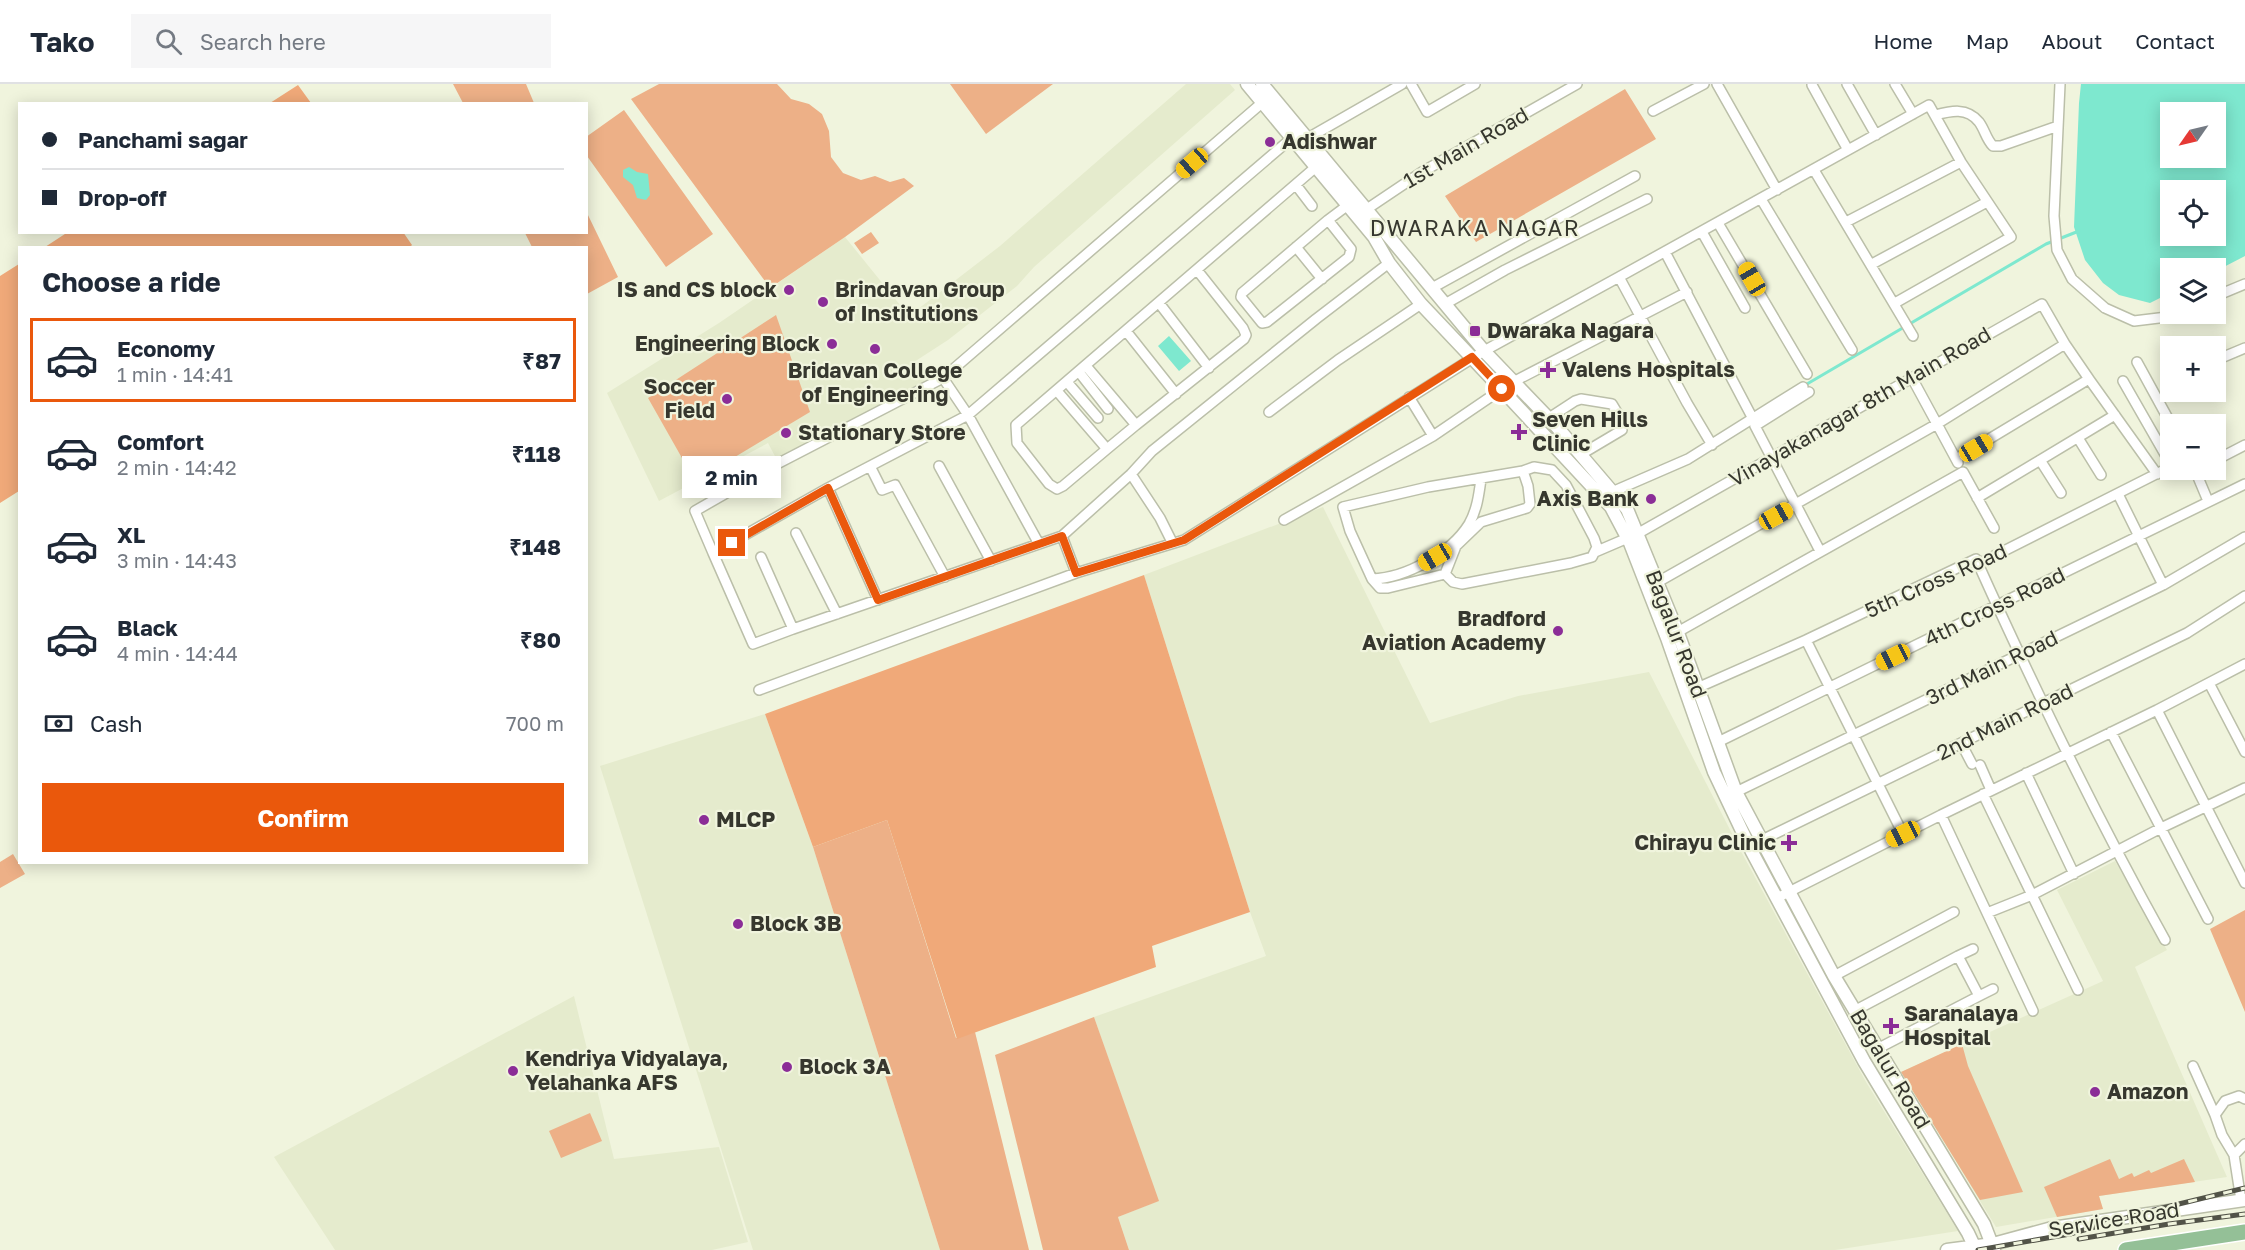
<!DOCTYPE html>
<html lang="en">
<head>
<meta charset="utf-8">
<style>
  :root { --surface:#fff; --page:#f6f6f7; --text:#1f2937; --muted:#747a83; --line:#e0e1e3; --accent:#ea580c }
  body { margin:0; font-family:"Golos Text",sans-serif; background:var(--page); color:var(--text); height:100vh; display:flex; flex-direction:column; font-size:22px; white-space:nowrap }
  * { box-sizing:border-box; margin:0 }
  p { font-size:20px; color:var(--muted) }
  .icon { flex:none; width:33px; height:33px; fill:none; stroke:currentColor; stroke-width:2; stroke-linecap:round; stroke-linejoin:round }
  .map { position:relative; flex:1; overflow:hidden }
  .side { position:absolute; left:18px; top:162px; width:570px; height:618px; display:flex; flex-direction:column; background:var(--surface); border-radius:0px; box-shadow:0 3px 15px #0003 }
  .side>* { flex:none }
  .hud { position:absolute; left:18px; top:18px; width:570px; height:132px; border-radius:0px; box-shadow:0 3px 15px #0003; display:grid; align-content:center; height:132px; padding:0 24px; background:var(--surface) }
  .needle { width:39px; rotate:236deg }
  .fabs { position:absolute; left:2160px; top:18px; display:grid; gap:12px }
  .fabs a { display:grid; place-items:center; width:66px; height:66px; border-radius:0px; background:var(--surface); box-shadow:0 3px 15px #0003; font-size:30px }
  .end { position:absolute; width:27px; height:27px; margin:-14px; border:8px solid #ea580c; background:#fff; box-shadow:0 0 0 3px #fff }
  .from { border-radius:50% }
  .bubble { position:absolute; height:42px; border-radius:0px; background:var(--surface); box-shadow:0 3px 15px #0003; font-size:20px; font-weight:700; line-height:42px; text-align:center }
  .car { position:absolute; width:18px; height:36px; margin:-18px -9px; border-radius:8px; box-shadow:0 0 4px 2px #0007; background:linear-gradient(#f5c518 24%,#345 0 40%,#f5c518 0 76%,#345 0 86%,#f5c518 0) }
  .hud b { display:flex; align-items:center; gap:21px; height:57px; font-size:22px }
  .hud b+b { border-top:2px solid var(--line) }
  .hud i { width:15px; height:15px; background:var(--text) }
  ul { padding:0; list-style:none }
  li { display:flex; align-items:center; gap:18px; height:84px; margin:0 12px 9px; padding:0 12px; border:3px solid transparent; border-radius:0px }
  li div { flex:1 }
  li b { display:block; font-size:22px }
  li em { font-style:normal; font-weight:700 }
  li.selected { border-color:var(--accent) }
  li>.icon { width:54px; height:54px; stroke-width:1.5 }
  h2 { padding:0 24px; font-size:27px; line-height:72px }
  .pay { display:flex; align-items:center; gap:15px; height:66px; padding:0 24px; font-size:22px }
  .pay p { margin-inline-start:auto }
  .action { display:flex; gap:12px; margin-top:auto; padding:12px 24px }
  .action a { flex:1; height:69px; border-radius:0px; background:var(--accent); color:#fff; font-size:24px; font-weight:700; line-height:69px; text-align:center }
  header { display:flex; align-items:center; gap:36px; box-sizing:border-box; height:84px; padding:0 30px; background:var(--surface); border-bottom:2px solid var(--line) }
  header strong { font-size:28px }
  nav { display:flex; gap:33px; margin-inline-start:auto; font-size:21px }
  .search { width:420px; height:54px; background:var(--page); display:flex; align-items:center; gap:15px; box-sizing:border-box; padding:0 21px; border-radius:0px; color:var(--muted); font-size:22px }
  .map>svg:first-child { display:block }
  .built { fill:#e5ebcd }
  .green { fill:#edb087 }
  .forest { fill:#f0a979 }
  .water { fill:#7ee8cf; fill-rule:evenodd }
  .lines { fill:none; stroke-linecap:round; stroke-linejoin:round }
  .stream { stroke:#7ee8cf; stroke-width:3 }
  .minor-casing { stroke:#bbbfa9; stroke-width:12 }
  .secondary-casing { stroke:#bbbfa9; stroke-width:15 }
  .trunk-casing { stroke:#fff; stroke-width:18 }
  .minor { stroke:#fff; stroke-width:9 }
  .secondary { stroke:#fff; stroke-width:12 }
  .trunk { stroke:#94c097; stroke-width:15 }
  .rail-casing { stroke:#525348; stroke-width:5 }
  .rail { stroke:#f0f4dd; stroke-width:3; stroke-dasharray:9; stroke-linecap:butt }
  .route { stroke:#ea580c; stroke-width:8 }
  .poi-dot { fill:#8b2d97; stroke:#f0f4dd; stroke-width:2 }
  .labels { text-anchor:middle; stroke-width:4.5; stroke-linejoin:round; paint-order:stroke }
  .poi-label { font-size:21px; font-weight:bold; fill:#36372e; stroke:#f0f4dd; text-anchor:start }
  .street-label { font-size:21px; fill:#36372e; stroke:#f0f4dd }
  .neighbourhood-label { font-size:22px; letter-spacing:1.5px; fill:#36372e; stroke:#f0f4dd }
</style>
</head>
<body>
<header>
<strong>Tako</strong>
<div class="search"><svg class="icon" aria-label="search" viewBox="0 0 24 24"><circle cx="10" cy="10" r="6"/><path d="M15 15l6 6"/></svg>Search here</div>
<nav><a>Home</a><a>Map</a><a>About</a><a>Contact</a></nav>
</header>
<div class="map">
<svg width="2245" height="1166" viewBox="0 0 2245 1166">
  <rect width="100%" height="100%" fill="#f0f4dd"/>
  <path class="built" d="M1186 0H1230L1235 6 1034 183 1017 202 948 256 914 278 926 298 777 376 768 359 659 417 607 309 719 239 845 153 909 232 1000 162Z
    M1323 423 1430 639 1518 612 1649 588 1743 771 1866 998 1958 1147 1835 1166H1129L1118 1133 1158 1117 1094 933 1266 872 1250 828 1144 491Z
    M765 630 813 763 940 1166H753L600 682Z
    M2115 777 2167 866 2135 883 2227 1093 2099 1112 2103 1125 1996 1143 1901 988 2103 897 2057 806Z
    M574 912 614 1075 719 1063 748 1158 712 1166H335L274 1073Z"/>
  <path class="green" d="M453 0H526L534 19H463Z
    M659 0H777L791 15 809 20 822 30 829 47 831 73 843 89 861 96 875 92 890 98 904 94 914 102 845 153 770 204 631 15Z
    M950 0H1053L986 50Z
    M1625 5 1656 55 1476 158 1445 112Z
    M624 26 713 150 666 183 587 72 586 53Z
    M587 129 618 193 587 210 586 164 532 163 525 149 586 148Z
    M871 148 879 159 862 170 854 159Z
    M776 231 810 328 695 397 648 314Z
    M887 736 956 954 975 948 1029 1166H940L813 763Z
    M13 770 25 790 0 804V778Z
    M2245 826V928L2210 845Z
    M1094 933 1159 1117 1118 1133 1129 1166H1043L995 971Z
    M1962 960 1968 982 2023 1108 1980 1116 1901 988Z
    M590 1029 602 1057 561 1074 549 1047Z
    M2110 1075 2119 1095 2132 1089 2134 1093 2149 1086 2151 1089 2184 1075 2195 1098 2099 1112 2103 1125 2057 1133 2044 1103Z"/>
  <path class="forest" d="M298 1 311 19H270Z
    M68 148H403L412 161 409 164 45 163Z
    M19 180V407L0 419V192Z
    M1144 491 1250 828 1152 862 1156 883 957 955 887 736 813 763 765 630Z"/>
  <path class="water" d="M2081 0H2245V172L2216 187V184H2170V209L2150 219 2119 211 2103 199 2085 176 2074 143 2079 19ZM2170 28H2216V74H2170ZM2170 106H2216V152H2170Z
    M629 83 637 88 648 90 650 111 646 116 637 114 633 101 623 93V86Z
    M1169 252 1191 277 1179 287 1158 262Z"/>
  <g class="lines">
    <path class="stream" d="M1807 300 2046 160 2079 147"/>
    <defs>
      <path id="minor" d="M1411 0 1427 28 1475 0
        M1717 0 1777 106
        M1847 0 1876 51
        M1895 0 1913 30
        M2060 0 2054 132 2057 166 2072 195 2105 224 2134 237 2167 233 2175 230
        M1812 1 1848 66
        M1653 27 1704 0
        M1935 31C1951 27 1967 23 1979 38 1985 46 1986 55 1993 62H2001L2058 42
        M1305 59 1308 54 1402 0
        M1814 86 1913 252
        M1296 101 1312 122
        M1761 115 1852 266
        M1361 129 1422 88 1577 0
        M1328 136 1242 209 1241 213 1262 239 1267 238 1349 173 1351 165 1328 136 1348 121
        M1846 138 1961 78
        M1718 139 1807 290
        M1702 148 1745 224
        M1296 163 1322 195
        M1665 168 1753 335
        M1872 180 1987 118
        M1432 204 1635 92
        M2216 212 2245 200
        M1159 219 1209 284
        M1445 220 1505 186 1647 115
        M1126 247 1176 310
        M2221 274 2245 264
        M2137 278 2171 340
        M1086 282 1136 341 1244 255 1246 251 1243 244 1197 186
        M1079 288 1108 325
        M943 294 1263 18
        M1912 294 1937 340 2065 260 2089 295 1956 375
        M2089 295 2157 390
        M2123 297 2170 379
        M1067 298 1098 334
        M1513 298 1687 208
        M1057 307 1107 365 1063 402 1057 405 1049 400 1017 359 1016 341 1317 82
        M1809 308 1755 342 1820 467
        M1409 313 1433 352
        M1269 328 1338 276 1421 220
        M1549 334 1575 317 1581 315 1612 320 1618 330 1622 346 1580 371
        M2078 354 2101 391
        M1712 361 1687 319 1619 193 1929 21 1961 78 2011 153 1895 219
        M1107 365 1136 341
        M2040 376 2061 409
        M2216 376 2245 361
        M870 382 882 406 895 401 945 493
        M939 382 991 477
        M2195 386 2208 417
        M1131 390 1160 434 1172 458
        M1481 395C1479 410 1477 426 1469 440 1451 469 1406 494 1372 495L1350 447 1343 423 1428 403 1523 387 1534 383 1552 386 1566 401 1594 454 1597 463 1592 473 1571 479 1462 500 1453 498 1445 490 1456 462 1481 438 1527 424 1530 420 1528 402 1523 387
        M828 404 878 516
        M1612 408 1688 375 1803 303
        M2118 410 2163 501
        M1977 414 2115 331
        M1284 436 1433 352 1502 305
        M796 449 837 530
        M1039 460 968 331 828 404 713 469 695 427 777 380 943 294 968 331 1293 53
        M1595 468 1637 450 2042 220 2065 260
        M713 469 753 560 793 545 1062 452
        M761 473 793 545
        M1978 480 2170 383
        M1076 489 1062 452 1131 390 1152 367 1316 235 1389 179
        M1372 495 1380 504H1388L1445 490
        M1656 499 1937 340 1958 379
        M1674 550 1963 388 1994 444
        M1806 556 1903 750
        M2209 599 2245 668
        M1697 604 1806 556 1976 475C2034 604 2096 732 2165 856
        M759 606 1076 489 1184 456 1484 267 1619 193
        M2157 626 2245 799
        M2111 648 2208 835
        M1718 658 2245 400
        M1961 659 1972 680
        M1980 681 1991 706
        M2026 689 2074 790
        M1736 708 2163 501 2245 453
        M1983 710 2078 906
        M1941 731 2157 626 2245 580
        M1762 756 2187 549 2245 512
        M1777 814 1941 731 2033 927
        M1987 829 2032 811 2161 744 2245 704
        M1958 872 1973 865
        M1834 892 1954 828
        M1979 912 1993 905
        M1854 927 1958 872 1979 912 1877 965
        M2193 982 2215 1031
        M2234 1071 2245 1060
        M2241 1116 2234 1071 2222 1051 2215 1031 2225 1017 2239 1012 2245 1015"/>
      <path id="secondary" d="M1247 0 1374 153 1389 179 1421 220 1493 296 1611 423 1630 459 1667 554 1714 688 1752 768 1864 977 1968 1149 1976 1166
        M1262 0 1484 267 1557 343 1627 425 1678 549 1736 708 1834 892 1984 1140 1994 1166
        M1947 1166 1993 1160 2052 1144 2245 1116"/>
      <path id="trunk" d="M2126 1166 2245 1148"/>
    </defs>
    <use href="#minor" class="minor-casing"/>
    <use href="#secondary" class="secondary-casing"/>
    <use href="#trunk" class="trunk-casing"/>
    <use href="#minor" class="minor"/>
    <use href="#secondary" class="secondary"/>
    <use href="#trunk" class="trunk"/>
    <defs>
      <path id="rail" d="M2079 1155 2169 1140 2245 1130
        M1978 1166 2070 1150 2150 1127 2245 1104"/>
    </defs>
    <use href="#rail" class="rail-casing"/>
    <use href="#rail" class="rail"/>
  </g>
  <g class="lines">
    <path class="route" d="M732 459 828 404 878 516 1062 452 1076 489 1184 456 1472 273 1502 305"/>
  </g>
  <g class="poi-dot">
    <circle cx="1270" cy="58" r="6"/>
    <circle cx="789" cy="206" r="6"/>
    <circle cx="823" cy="218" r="6"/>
    <rect x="1469" y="241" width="12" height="12" rx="3"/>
    <circle cx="832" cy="260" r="6"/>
    <circle cx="875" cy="265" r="6"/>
    <path d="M1545 277h6v6h6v6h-6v6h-6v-6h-6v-6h6z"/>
    <circle cx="727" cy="315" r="6"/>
    <path d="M1516 339h6v6h6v6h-6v6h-6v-6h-6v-6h6z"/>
    <circle cx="786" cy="349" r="6"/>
    <circle cx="1651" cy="415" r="6"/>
    <circle cx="1558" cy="547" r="6"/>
    <circle cx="704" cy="736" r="6"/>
    <path d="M1786 750h6v6h6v6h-6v6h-6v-6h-6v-6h6z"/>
    <circle cx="738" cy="840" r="6"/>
    <path d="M1888 933h6v6h6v6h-6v6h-6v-6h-6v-6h6z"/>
    <circle cx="787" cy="983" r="6"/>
    <circle cx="513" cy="987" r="6"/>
    <circle cx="2095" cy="1008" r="6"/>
  </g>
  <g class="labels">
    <g class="poi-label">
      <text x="1282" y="65">Adishwar</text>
      <text x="777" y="213" text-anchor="end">IS and CS block</text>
      <text x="835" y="213">Brindavan Group<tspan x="835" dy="24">of Institutions</tspan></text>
      <text x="1487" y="254">Dwaraka Nagara</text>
      <text x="820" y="267" text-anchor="end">Engineering Block</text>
      <text x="1562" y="293">Valens Hospitals</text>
      <text x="875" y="294" text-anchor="middle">Bridavan College<tspan x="875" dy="24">of Engineering</tspan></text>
      <text x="715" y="310" text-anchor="end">Soccer<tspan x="715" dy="24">Field</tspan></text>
      <text x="1532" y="343">Seven Hills<tspan x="1532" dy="24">Clinic</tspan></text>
      <text x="798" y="356">Stationary Store</text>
      <text x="1639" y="422" text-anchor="end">Axis Bank</text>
      <text x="1546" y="542" text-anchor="end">Bradford<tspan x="1546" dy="24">Aviation Academy</tspan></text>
      <text x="716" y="743">MLCP</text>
      <text x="1776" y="766" text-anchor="end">Chirayu Clinic</text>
      <text x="750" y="847">Block 3B</text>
      <text x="1904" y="937">Saranalaya<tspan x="1904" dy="24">Hospital</tspan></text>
      <text x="525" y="982">Kendriya Vidyalaya,<tspan x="525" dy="24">Yelahanka AFS</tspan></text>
      <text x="799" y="990">Block 3A</text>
      <text x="2107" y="1015">Amazon</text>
    </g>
    <g class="street-label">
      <text transform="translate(1466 64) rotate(-30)" y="7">1st Main Road</text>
      <text transform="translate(1860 323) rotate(-30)" y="7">Vinayakanagar 8th Main Road</text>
      <text transform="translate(1936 497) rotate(-24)" y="7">5th Cross Road</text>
      <text transform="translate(1995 523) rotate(-26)" y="7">4th Cross Road</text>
      <text transform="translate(1676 550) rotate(69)" y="7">Bagalur Road</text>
      <text transform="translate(1992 584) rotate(-26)" y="7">3rd Main Road</text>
      <text transform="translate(2005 638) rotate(-26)" y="7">2nd Main Road</text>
      <text transform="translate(1890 985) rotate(59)" y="7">Bagalur Road</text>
      <text transform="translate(2114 1136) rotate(-9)" y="7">Service Road</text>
    </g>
    <g class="neighbourhood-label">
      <text x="1475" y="152">DWARAKA NAGAR</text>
    </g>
  </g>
</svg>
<div class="fabs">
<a><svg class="needle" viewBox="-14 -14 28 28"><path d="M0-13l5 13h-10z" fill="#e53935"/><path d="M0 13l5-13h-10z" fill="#747a83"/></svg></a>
<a><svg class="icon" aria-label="locate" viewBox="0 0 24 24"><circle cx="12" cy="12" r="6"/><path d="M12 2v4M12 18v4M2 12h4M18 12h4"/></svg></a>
<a><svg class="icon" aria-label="layers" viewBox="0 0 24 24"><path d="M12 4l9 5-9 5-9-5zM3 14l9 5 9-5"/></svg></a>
<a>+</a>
<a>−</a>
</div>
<i class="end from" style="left:1502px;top:305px"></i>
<i class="end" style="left:732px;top:459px"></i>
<div class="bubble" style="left:682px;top:372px;width:99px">2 min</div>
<i class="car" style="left:1192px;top:79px;rotate:229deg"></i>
<i class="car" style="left:1752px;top:195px;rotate:330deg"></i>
<i class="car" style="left:1976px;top:364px;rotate:59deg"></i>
<i class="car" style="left:1776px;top:432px;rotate:61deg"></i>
<i class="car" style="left:1435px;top:473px;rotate:240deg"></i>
<i class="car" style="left:1893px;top:573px;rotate:244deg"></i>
<i class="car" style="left:1903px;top:750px;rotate:244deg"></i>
<div class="hud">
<b><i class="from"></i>Panchami sagar</b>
<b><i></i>Drop-off</b>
</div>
<section class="side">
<h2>Choose a ride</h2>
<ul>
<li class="selected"><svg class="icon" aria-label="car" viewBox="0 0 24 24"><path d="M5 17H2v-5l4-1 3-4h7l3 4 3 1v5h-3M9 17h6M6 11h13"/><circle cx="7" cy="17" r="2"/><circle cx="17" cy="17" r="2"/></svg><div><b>Economy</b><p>1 min · 14:41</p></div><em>₹87</em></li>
<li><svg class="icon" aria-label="car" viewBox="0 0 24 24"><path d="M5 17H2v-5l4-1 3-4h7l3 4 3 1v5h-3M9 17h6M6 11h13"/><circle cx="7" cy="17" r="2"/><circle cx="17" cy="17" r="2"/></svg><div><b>Comfort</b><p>2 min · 14:42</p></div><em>₹118</em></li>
<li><svg class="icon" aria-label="car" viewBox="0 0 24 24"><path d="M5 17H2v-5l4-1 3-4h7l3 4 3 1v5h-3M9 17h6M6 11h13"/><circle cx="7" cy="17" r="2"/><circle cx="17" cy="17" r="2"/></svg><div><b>XL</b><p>3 min · 14:43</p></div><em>₹148</em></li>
<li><svg class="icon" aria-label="car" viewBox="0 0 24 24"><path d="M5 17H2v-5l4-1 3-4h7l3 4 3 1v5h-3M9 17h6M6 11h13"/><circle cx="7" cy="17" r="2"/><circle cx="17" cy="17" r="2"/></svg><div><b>Black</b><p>4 min · 14:44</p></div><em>₹80</em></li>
</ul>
<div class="pay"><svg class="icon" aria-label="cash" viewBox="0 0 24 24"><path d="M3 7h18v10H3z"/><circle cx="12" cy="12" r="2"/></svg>Cash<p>700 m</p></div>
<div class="action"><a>Confirm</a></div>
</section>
</div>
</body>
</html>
